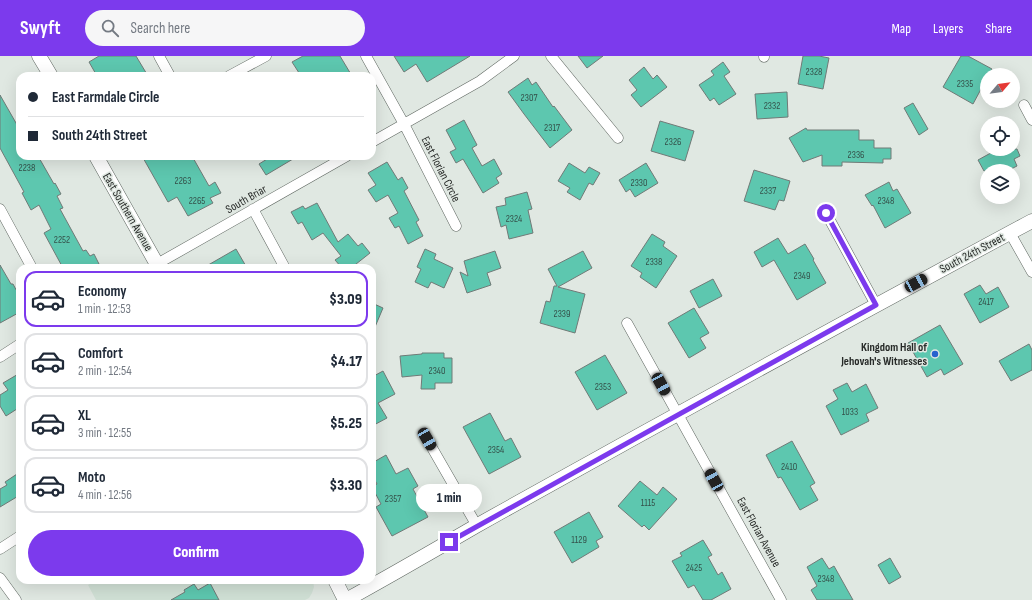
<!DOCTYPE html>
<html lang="en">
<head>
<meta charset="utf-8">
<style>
  :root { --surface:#fff; --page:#f6f6f7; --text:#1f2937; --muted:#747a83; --line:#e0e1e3; --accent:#7c3aed }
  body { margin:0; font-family:"Sofia Sans Condensed",sans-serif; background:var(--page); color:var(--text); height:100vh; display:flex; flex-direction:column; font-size:15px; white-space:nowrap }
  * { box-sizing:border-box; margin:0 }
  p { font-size:13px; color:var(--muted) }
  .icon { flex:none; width:22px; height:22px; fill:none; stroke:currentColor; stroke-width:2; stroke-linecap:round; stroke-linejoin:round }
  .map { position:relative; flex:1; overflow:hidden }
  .sheet { position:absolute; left:16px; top:208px; width:360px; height:320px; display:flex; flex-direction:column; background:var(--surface); border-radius:12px; box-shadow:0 4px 16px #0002 }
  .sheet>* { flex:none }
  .hud { position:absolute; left:16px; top:16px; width:360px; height:88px; border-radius:12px; box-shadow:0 4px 16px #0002; display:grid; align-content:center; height:88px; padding:0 12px; background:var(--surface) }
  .needle { width:26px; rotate:61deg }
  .controls { position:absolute; left:980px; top:12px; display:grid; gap:8px }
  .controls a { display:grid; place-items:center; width:40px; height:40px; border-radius:50%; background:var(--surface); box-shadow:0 4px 16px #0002; font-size:20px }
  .end { position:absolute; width:18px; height:18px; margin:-9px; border:5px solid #7c3aed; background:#fff; box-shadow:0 0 0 2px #fff }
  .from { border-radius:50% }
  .bubble { position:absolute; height:28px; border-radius:14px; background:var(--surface); box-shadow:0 4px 16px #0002; font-size:13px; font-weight:800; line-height:28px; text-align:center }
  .car { position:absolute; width:12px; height:24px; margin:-12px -6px; border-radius:5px; box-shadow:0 0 3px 1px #0007; background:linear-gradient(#222 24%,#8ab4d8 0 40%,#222 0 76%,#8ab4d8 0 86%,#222 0) }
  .hud b { display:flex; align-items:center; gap:14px; height:38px; font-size:15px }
  .hud b+b { border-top:1px solid var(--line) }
  .hud i { width:10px; height:10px; background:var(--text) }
  ul { padding:7px 0 0; list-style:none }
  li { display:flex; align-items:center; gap:12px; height:56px; margin:0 8px 6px; padding:0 4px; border:2px solid var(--line); border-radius:12px }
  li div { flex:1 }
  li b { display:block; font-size:15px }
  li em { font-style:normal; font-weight:800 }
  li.current { border-color:var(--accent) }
  li>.icon { width:36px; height:36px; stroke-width:1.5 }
  .cta { display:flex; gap:8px; margin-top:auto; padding:8px 12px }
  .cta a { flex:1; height:46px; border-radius:24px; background:var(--accent); color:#fff; font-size:16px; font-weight:800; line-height:46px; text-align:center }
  header { display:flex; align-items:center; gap:24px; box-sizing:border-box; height:56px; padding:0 20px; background:var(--accent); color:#fff }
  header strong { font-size:19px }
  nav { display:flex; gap:22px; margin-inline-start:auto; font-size:14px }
  .search { width:280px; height:36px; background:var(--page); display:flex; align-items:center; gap:10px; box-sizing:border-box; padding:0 14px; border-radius:22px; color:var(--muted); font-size:15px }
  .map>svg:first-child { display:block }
  .built { fill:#d0e0d5 }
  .building { fill:#5dc7af; stroke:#707a77 }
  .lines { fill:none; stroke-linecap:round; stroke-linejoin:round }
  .street-casing { stroke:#5e6660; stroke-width:11 }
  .secondary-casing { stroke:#5e6660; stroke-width:15 }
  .street { stroke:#fff; stroke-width:10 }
  .secondary { stroke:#fff; stroke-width:14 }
  .route { stroke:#7c3aed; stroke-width:5 }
  .poi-dot { fill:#2761ce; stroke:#e0e8e2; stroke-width:1.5 }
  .labels { text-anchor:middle; stroke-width:3; stroke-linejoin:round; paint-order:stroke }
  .number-label { font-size:10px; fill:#34514a }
  .street-label { font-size:12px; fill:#272a28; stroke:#e0e8e2 }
  .poi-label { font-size:12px; font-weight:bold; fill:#272a28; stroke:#e0e8e2; text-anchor:end }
</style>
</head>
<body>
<header>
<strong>Swyft</strong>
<div class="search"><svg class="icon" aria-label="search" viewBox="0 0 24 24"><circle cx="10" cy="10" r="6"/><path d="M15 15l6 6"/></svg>Search here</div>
<nav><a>Map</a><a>Layers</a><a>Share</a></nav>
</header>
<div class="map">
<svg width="1032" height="544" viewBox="0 0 1032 544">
  <rect width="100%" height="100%" fill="#e0e8e2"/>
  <path class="built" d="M97 524H313L314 531 312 537 309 542 305 544H96L88 529Z"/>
  <path class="building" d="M99 0H136L148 20H97L89 6Z
    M303 0H340L352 20H301L292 6Z
    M394 0H470L427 26 416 8 404 16Z
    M578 0H603L587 12Z
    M803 0H819L829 2 823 33 798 28Z
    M961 0H968L992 13 989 19H987V22L973 48 943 31Z
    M723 6 730 16 724 20 736 38 719 49 714 42 710 45 699 29 714 19 711 15Z
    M644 11 653 23 657 19 667 31 641 51 631 39 637 34 629 24Z
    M528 22 532 29 536 26 553 51 554 50 572 74 550 92 524 58 508 36Z
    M787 36 788 61 757 63 755 38Z
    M0 39 20 74V100H38L54 128 55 127 61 138 57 140 63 152 60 153 83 195 86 194 90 200 94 198 99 208 91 212H63L44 177 51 173 39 149 31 154 22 137 24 136 0 92Z
    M913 47 928 73 919 79 904 52Z
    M464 64 477 89 472 92 482 110 494 103 502 118 496 122 499 127 483 137 463 103 456 107 450 96 456 93 446 74Z
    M660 65 694 75 685 105 651 95Z
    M806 72 807 74H859V84H874V92H891V103H883V107L842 106V110H822V99L803 106 789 82Z
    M998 93H1017L1020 100 1014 103 1017 110 1007 115H984L978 104Z
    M142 100H192L209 130 215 126 221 137 210 142 213 147 188 160 177 141 168 146Z
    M272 100H298L266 119 259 108Z
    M387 106 398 124 402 121 408 132 404 135 419 164 416 166 423 180 408 188 399 170 395 172 389 162 398 157 388 139 376 146 368 134 376 129 368 117Z
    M569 107 585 117 589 111 600 117 593 129 589 127 580 144 567 136 570 132 558 125Z
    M646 107 658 127 635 141 630 133 626 136 619 124Z
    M754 114 790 125 784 145 779 144 775 154 744 145Z
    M889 126 893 135 897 133 911 157 885 172 873 149 872 150 865 139Z
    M527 136 532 153 528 154 533 177 509 183 506 169 501 171 496 151 506 149 505 142Z
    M317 147 338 186 348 178 358 190 362 187 370 197 351 212H342L335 204 341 200 323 177 312 184 302 166 298 168 291 156 303 150 305 153Z
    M652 178 665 186 663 190 677 200 656 232 640 221 642 217 631 210Z
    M778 182 788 198 805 188 814 203 813 204 826 227 797 244 774 204 762 211 754 196Z
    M236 193 247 212H203Z
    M425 193 436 198 434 203 453 212 444 232 431 226 428 232 415 226 421 213 417 211Z
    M495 195 501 212 487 217 491 229 467 237 460 216 468 220 464 205Z
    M583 195 592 212 558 231 585 238 575 277 540 267 546 245 550 246 554 230H557L548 213Z
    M0 209 11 228H13L20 241V256L0 267Z
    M713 223 722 240 699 252 690 235Z
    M980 229 986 238 998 231 1009 251 980 267 964 238Z
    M372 247 383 252 372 278Z
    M694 252 709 277 700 282 706 292 689 302 668 267Z
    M940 269 963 308 944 319 941 313 927 321 908 287Z
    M1029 288 1032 294V314L1011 325 999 305Z
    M422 297H444V302H452V327H435V333H421L422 319 402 321 400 300 422 298Z
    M605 299 627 337 597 354 575 316Z
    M383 315 395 338 378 347 387 362 372 370V321Z
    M20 317V351L6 360 0 350V339L8 334 3 327Z
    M847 327 852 336 866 328 878 352 866 358 869 365 841 379 826 350 838 343 833 334Z
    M490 357 505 385 511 382 521 401 489 418 463 371Z
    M792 385 815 427 810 430 818 444 800 454 781 421 778 422 766 399Z
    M386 399 396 418 408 412 418 430 413 433 428 461 392 480 376 451 381 448 372 431 377 428 372 419V407Z
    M20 416V439L0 451V433L7 429 5 426Z
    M640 425 657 439 663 431 677 443 649 474 644 469 642 471 618 450Z
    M589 456 603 481 596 485 599 491 572 507 554 476Z
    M703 484 712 499 708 501 718 519 722 516 731 533 711 544H703L694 529 688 532 672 505 682 500 680 497Z
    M822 502 829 513 834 510 853 544H817L811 534 817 530 807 511Z
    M890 502 901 521 889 528 878 509Z
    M210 527 219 544H171L185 536 184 534 194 528 198 534Z"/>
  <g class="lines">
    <defs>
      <path id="street" d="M159 0 170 20
        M366 0 404 68 456 170
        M551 0 618 82
        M764 1V0
        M229 20 266 0
        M1024 49 1032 64
        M372 86 480 25 514 0
        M0 153 32 212
        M253 153 285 212
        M826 157 876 249
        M1010 177 1032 216
        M157 208 347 100
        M627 267 781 544
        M0 301 20 288
        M427 383 477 470
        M0 493 20 480
        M0 522 16 544"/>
      <path id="secondary" d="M39 0 51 20
        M96 100 159 212
        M335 524 345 544
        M346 544C390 520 433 495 476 470 660 367 846 265 1032 165"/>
    </defs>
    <use href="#street" class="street-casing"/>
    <use href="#secondary" class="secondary-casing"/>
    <use href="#street" class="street"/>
    <use href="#secondary" class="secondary"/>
  </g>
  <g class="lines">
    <path class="route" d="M449 486 876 249 826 157"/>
  </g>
  <circle class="poi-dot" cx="935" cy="298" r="4"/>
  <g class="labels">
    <g class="number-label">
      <text x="814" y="19">2328</text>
      <text x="965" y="31">2335</text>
      <text x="529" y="45">2307</text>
      <text x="772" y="53">2332</text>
      <text x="552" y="75">2317</text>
      <text x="673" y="89">2326</text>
      <text x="856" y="102">2336</text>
      <text x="27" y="115">2238</text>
      <text x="183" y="128">2263</text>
      <text x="639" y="130">2330</text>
      <text x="768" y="138">2337</text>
      <text x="197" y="148">2265</text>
      <text x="886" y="148">2348</text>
      <text x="514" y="166">2324</text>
      <text x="62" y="187">2252</text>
      <text x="654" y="209">2338</text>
      <text x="802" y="223">2349</text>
      <text x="986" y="249">2417</text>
      <text x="562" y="261">2339</text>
      <text x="437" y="318">2340</text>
      <text x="603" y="334">2353</text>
      <text x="850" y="359">1033</text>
      <text x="496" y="397">2354</text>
      <text x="789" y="414">2410</text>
      <text x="393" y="446">2357</text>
      <text x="648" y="450">1115</text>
      <text x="579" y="487">1129</text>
      <text x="694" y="515">2425</text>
      <text x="826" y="526">2348</text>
    </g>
    <g class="street-label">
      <text transform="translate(441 113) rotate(63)" y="4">East Florian Circle</text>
      <text transform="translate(246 143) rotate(-30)" y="4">South Briar</text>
      <text transform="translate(128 156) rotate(60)" y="4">East Southern Avenue</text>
      <text transform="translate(972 197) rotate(-28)" y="4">South 24th Street</text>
      <text transform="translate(759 476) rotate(61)" y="4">East Florian Avenue</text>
    </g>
    <g class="poi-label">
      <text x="927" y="295">Kingdom Hall of<tspan x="927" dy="14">Jehovah's Witnesses</tspan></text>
    </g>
  </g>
</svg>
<div class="controls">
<a><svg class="needle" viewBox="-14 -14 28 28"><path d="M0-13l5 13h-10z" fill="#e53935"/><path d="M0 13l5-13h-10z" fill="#747a83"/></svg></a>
<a><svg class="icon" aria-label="locate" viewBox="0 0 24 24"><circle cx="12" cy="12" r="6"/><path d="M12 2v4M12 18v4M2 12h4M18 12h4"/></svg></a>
<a><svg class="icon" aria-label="layers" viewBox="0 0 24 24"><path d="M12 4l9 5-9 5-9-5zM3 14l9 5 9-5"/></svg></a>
</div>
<i class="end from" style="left:826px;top:157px"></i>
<i class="end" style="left:449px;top:486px"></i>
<div class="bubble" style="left:416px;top:428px;width:66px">1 min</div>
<i class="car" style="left:916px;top:227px;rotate:62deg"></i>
<i class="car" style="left:661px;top:328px;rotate:151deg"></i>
<i class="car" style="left:427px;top:383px;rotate:150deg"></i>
<i class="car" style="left:714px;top:424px;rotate:331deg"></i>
<div class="hud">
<b><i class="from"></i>East Farmdale Circle</b>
<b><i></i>South 24th Street</b>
</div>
<section class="sheet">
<ul>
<li class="current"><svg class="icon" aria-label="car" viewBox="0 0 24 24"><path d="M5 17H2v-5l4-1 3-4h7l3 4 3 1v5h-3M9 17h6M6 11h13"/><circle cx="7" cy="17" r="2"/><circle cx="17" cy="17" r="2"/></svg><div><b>Economy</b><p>1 min · 12:53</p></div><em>$3.09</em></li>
<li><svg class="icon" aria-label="car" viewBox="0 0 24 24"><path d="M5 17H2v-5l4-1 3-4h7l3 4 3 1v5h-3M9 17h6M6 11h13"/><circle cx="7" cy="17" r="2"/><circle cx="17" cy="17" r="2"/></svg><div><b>Comfort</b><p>2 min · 12:54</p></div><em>$4.17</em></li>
<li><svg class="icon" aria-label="car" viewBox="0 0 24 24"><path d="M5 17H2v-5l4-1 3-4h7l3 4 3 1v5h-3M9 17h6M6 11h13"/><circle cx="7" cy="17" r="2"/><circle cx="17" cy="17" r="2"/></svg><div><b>XL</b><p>3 min · 12:55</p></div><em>$5.25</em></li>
<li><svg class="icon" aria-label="car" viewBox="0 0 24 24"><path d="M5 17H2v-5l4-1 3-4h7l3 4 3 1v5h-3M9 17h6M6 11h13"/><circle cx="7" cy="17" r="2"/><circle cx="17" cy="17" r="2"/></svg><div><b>Moto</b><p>4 min · 12:56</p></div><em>$3.30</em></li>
</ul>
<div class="cta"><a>Confirm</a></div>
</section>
</div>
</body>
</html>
